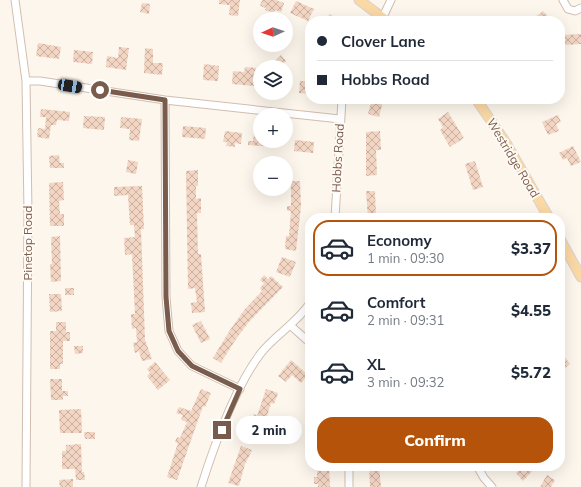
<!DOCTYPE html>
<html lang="en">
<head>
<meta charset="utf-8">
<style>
  :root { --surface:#fff; --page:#f6f6f7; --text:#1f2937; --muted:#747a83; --line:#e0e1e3; --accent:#b45309 }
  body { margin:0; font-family:Mulish,sans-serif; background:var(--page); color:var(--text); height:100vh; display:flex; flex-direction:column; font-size:15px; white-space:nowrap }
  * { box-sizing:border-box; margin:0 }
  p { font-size:13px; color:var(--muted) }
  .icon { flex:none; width:22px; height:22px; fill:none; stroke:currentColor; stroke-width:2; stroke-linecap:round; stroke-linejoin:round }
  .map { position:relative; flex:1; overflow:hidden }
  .drawer { position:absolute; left:305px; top:213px; width:260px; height:258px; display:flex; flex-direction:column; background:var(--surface); border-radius:16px; box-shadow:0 4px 16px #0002 }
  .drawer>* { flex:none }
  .top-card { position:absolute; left:305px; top:16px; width:260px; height:88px; border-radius:16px; box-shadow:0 4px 16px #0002; display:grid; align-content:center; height:88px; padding:0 12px; background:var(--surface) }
  .needle { width:26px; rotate:267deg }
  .fabs { position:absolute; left:253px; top:12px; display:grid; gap:8px }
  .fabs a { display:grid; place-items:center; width:40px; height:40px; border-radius:50%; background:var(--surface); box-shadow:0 4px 16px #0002; font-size:20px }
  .end { position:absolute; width:18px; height:18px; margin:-9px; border:5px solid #7a5c4d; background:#fff; box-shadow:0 0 0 2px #fff }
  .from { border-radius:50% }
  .bubble { position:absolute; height:28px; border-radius:14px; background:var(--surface); box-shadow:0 4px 16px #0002; font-size:13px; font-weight:800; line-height:28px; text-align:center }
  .car { position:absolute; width:12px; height:24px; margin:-12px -6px; border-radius:5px; box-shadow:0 0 3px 1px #0007; background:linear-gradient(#222 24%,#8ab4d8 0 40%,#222 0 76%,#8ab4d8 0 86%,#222 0) }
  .top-card b { display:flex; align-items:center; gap:14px; height:38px; font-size:15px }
  .top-card b+b { border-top:1px solid var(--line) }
  .top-card i { width:10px; height:10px; background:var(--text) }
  ul { padding:7px 0 0; list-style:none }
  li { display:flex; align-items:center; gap:12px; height:56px; margin:0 8px 6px; padding:0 4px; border:2px solid transparent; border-radius:16px }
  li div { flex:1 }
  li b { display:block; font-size:15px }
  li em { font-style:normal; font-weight:800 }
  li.active { border-color:var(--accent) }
  li>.icon { width:36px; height:36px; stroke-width:1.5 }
  .button { display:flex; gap:8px; margin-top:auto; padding:8px 12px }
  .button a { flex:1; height:46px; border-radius:16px; background:var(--accent); color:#fff; font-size:16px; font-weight:800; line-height:46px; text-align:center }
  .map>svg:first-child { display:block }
  .building { fill:url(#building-cross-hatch) }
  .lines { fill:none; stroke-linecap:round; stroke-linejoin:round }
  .minor-casing { stroke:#d1beb0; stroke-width:9 }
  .major-casing { stroke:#dad1cd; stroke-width:11 }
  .minor { stroke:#fff; stroke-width:7 }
  .major { stroke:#fbd9a5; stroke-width:9 }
  .route { stroke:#7a5c4d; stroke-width:5 }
  .labels { text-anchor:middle; stroke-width:4; stroke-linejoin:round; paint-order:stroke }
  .street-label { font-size:12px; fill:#7a5c4d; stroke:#fffaf3 }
</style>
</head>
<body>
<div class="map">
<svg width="581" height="487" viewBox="0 0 581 487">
  <defs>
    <pattern id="building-cross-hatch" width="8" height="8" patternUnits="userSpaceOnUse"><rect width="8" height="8" fill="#f3d5c3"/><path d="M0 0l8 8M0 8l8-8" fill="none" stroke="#cab0a1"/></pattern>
  </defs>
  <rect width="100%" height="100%" fill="#fdf6ec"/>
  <path class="building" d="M219 0H240L238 16 229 15 230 5 219 4Z
    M262 0H276L284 3 281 12 275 10 274 13 265 10 266 8 260 6Z
    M296 1 314 9 308 21 290 13Z
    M142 3 150 4 149 14 140 12Z
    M543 11 552 21H537L534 18Z
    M330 14 340 21H325Z
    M581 34V44L564 45 563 35Z
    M38 43 61 47 59 59 36 56Z
    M119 47 129 48 126 70 106 67 107 56 118 58Z
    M145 48 153 49V63H163L162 75 144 73Z
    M74 50 93 52 92 64 73 62Z
    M281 55 286 61 280 67 275 61Z
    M204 64 219 66 218 81 203 80Z
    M245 67 256 68 254 86 232 84 233 71 244 72Z
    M300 81H310V94L299 93Z
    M372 99 383 101 379 117 368 114Z
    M41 109 70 112 69 121 57 120 56 125H51L49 139 37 137 38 128 45 129 46 117H40Z
    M448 112 464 138 450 147 440 130 443 127 438 119Z
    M558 115 561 122 556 124 559 131 548 135 542 122Z
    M84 116 105 117 104 130 83 128Z
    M121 117 142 119 139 141 129 140 130 129 120 128Z
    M183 126 206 128 205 139 182 137Z
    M225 131 242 133 241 144 235 143V147L226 146 227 142H223Z
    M380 131 381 150H376L377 175 366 176V132Z
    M254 134 260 135V141H276L275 147 248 145V141H253Z
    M295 140 314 142 313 153 294 151Z
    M573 146 581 162 571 166 567 158 563 160 559 153Z
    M59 155 60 163H64V168H50L49 156Z
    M128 160 138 162 136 174 126 172Z
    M475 161 483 187 473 190 465 164Z
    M198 170V186H196V199L201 198V213H197L198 254H201L205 312 192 313 191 303 197 302 195 288 188 289 186 171Z
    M291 181H300L301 206 296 251 285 249 286 236H289L291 211H287V206H291Z
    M63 182 64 200 59 201 60 214H64V226H50L49 183Z
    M142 186 144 229H141L145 340 152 359 142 361 139 351 135 353 133 343 137 342 136 328 132 329 131 314H135L132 254 125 255 124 238 135 237 134 225H130L128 195 114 196V187Z
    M366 191H375L376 218H368Z
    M60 236 61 281 51 282 50 264H52L51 237Z
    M282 257 296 262 290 277 276 272Z
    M264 275 268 279 271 276 283 287 248 323 234 342 221 363 213 358 230 330 245 309 262 291 260 288 264 283 260 280Z
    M65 288H74V295H65Z
    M49 294H61L62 311 50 312Z
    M201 321 210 339 201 343 192 325Z
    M56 322H66V332H70V341H63V364H60V369H50V331H56Z
    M74 346H83V353L75 354Z
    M560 351 570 364 563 370 560 367Z
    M291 360 308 375 301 383 292 375 286 382 278 376Z
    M155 362 170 380 158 390 147 376 150 373 147 369Z
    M50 379H62V391H68V396H63V400H51Z
    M201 389 211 393 205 407 203 406 177 480 167 477 178 443 175 442 177 437 180 438 187 422 181 420 183 415 176 413 179 407 191 411Z
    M266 389 278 393 274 404 271 403 263 429 259 428 255 439 245 435 254 414 257 416Z
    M81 409 82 433H60L59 410Z
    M84 432H95V439H85Z
    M81 444 82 472H84L85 480H76L75 469H62V451H66V445Z
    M241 446 252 450 245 464 239 486 228 483Z
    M369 466H379L381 487H370Z
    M512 466H537L523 481 516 473 518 471Z
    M329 468 330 487H318V484H314V477H317V469Z
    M547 475 555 480 551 487H540Z
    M73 479V487H60L59 480Z"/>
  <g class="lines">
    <defs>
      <path id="minor" d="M15 0 26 81 28 213 26 487
        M563 0 568 9 575 11 581 8
        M381 21 391 0
        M26 81H40L165 100 340 119
        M165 100 166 297 169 331 178 351 192 366 240 389
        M335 218 342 99
        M290 325 310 343
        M477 466 484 478 492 487
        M201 487C214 446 235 387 261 353 275 335 297 323 310 303
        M349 487V466"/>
      <path id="major" d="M359 0 387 21
        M476 99 506 143 549 218
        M560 239 581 277"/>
    </defs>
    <use href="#minor" class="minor-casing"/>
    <use href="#major" class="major-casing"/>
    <use href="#minor" class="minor"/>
    <use href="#major" class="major"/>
  </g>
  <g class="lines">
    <path class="route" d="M100 90 165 100 166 297 169 331 178 351 192 366 240 389 222 430"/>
  </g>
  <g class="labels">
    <g class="street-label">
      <text transform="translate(338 158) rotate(-87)" y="4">Hobbs Road</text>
      <text transform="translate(513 158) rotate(59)" y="4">Westridge Road</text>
      <text transform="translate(28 243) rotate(-90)" y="4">Pinetop Road</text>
    </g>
  </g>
</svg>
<div class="fabs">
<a><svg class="needle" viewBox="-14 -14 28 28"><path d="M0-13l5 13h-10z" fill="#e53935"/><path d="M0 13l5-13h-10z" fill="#747a83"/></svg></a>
<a><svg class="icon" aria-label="layers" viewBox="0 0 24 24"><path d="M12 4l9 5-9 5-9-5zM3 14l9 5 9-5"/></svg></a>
<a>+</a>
<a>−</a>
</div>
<i class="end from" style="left:100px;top:90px"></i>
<i class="end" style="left:222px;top:430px"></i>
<div class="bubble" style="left:236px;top:416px;width:66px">2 min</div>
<i class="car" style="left:70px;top:86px;rotate:99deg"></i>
<div class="top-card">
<b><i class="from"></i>Clover Lane</b>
<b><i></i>Hobbs Road</b>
</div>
<section class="drawer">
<ul>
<li class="active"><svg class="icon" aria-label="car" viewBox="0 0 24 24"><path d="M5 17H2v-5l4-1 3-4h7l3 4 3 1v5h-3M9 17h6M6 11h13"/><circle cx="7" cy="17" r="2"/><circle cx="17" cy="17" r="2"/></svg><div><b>Economy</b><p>1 min · 09:30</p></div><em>$3.37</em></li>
<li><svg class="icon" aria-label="car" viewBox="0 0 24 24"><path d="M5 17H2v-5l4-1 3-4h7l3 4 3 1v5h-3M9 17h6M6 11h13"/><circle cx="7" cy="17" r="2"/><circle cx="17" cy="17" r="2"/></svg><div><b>Comfort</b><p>2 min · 09:31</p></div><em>$4.55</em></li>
<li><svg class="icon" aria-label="car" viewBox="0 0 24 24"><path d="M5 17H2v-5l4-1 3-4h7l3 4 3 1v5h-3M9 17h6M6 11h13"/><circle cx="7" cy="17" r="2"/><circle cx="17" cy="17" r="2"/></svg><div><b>XL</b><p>3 min · 09:32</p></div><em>$5.72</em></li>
</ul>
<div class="button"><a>Confirm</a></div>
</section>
</div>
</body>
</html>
